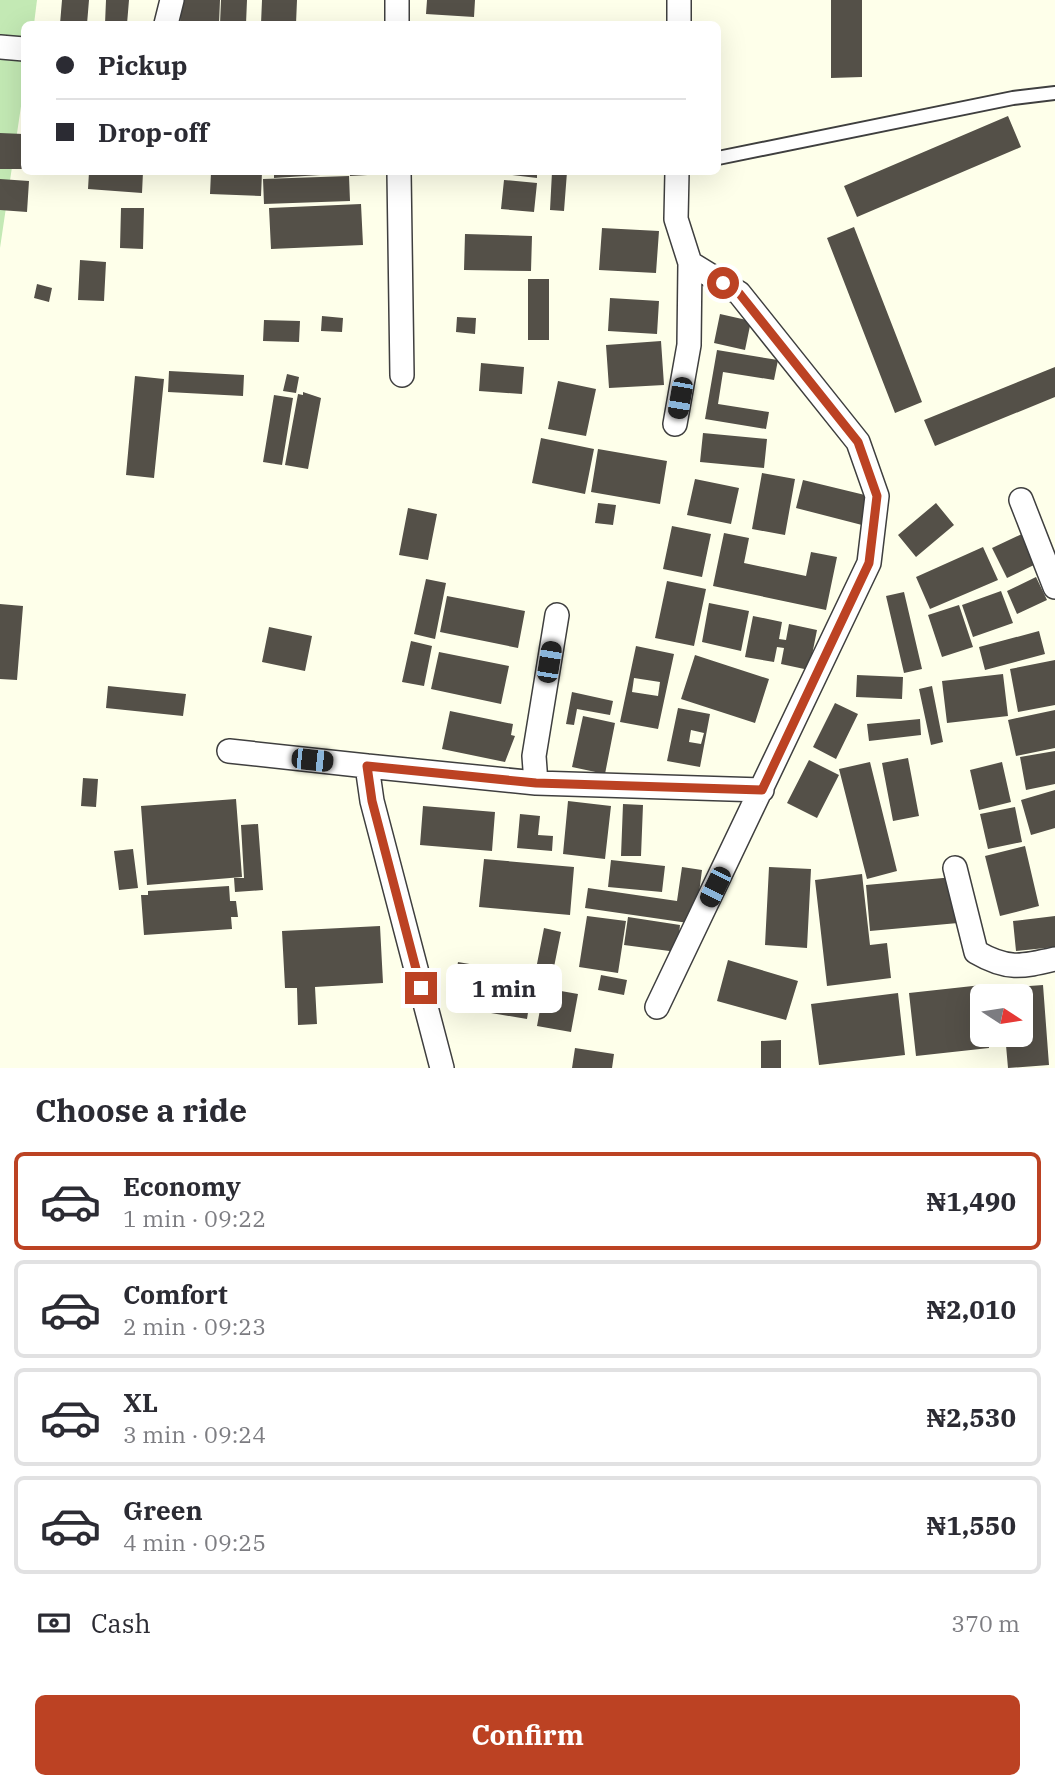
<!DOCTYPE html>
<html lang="en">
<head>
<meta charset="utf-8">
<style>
  :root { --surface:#fff; --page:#f7f7f7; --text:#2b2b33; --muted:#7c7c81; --line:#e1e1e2; --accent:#bc4223 }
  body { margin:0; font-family:"IBM Plex Serif",serif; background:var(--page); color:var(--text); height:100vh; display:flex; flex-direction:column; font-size:26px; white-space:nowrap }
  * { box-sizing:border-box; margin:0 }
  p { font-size:23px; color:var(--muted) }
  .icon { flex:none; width:38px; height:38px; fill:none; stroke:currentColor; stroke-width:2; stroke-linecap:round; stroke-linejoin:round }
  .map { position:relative; height:1068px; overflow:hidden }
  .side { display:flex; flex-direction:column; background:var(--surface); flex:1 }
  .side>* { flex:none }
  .guide { position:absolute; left:21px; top:21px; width:700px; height:154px; border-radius:10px; box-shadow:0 7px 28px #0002; display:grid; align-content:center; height:154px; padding:0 35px; background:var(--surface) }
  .needle { width:46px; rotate:102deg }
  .fabs { position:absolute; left:970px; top:984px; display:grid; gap:14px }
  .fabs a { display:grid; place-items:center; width:63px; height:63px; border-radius:10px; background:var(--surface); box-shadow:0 7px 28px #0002; font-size:35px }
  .end { position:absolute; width:32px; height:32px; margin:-16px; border:9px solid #bc4223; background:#fff; box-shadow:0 0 0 4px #fff }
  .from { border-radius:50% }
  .bubble { position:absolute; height:49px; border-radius:10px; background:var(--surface); box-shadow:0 7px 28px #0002; font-size:23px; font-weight:800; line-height:49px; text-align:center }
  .car { position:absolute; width:21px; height:42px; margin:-21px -10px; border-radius:9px; box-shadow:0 0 5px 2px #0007; background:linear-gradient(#222 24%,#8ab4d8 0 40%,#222 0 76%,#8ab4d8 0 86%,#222 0) }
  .guide b { display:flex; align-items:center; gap:24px; height:66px; font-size:26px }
  .guide b+b { border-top:2px solid var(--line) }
  .guide i { width:18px; height:18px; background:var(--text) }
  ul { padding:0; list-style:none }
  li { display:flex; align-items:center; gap:21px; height:98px; margin:0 14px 10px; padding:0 21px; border:4px solid var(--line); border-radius:10px }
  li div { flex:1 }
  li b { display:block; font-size:26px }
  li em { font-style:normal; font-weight:800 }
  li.selected { border-color:var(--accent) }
  li>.icon { width:63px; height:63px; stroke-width:1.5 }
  h2 { padding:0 35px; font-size:32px; line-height:84px }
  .pay { display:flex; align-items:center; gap:18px; height:77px; padding:0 35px; font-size:26px }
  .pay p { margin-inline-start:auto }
  .action { display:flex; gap:14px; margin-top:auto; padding:14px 35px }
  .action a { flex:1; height:80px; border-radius:10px; background:var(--accent); color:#fff; font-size:28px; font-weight:800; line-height:80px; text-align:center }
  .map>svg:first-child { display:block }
  .green { fill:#c3e9b4 }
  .building { fill:#545048; fill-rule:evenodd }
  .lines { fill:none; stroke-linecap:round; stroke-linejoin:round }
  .lane-casing { stroke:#3f3f3f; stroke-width:16 }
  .street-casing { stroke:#3f3f3f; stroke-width:26 }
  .lane { stroke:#fff; stroke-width:12 }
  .street { stroke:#fff; stroke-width:23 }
  .route { stroke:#bc4223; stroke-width:9 }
</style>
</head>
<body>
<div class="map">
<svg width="1055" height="1068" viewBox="0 0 1055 1068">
  <rect width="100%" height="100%" fill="#feffea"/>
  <path class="green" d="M0 0H37L34 24H24V86L0 248Z"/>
  <path class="building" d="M62 0H89L87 24H60Z
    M106 0H129L127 24H105Z
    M181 0H220L219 24H180Z
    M221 0H247L246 24H220Z
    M262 0H297L296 24H261Z
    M427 0H475L474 17 426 14Z
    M831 0H862V77L831 78Z
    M1008 116 1021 147 857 217 844 186Z
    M0 133 23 134 22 169H0Z
    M89 172H143L142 193 88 189Z
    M211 172H262L261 196 210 194Z
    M274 172H335L336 174 274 178Z
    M350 172H385V174L350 176Z
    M503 172H537V178L503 174Z
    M552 172H567L564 211 550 210Z
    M349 176 350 201 264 204 263 179Z
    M0 179 29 181 27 212 0 210Z
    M504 180 537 183 534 212 501 209Z
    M361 204 363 245 271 249 269 208Z
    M121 208H144L143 249 120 248Z
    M854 227 922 402 895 413 827 238Z
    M602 228 659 231 656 273 599 270Z
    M465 234 532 236 531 271 464 270Z
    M80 260 106 262 104 301 78 300Z
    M528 279H549V340H528Z
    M37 284 52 288 49 302 34 298Z
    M610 298 659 301 657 334 608 331Z
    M720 314 751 321 745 350 714 343Z
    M322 316 343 318 342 332 321 331Z
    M457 317 476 318 475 334 456 332Z
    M264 320 300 321 299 342 263 341Z
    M661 341 664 385 609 388 606 345Z
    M717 350 778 360 774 380 723 372 718 404 769 412 766 429 705 419Z
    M481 363 524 367 522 394 479 391Z
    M1055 367V397L935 446 924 420Z
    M169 371 244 375 243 396 168 392Z
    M287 374 299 377 296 393 283 391Z
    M135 376 164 379 154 478 126 475Z
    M558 381 596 389 586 436 548 429Z
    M303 392 321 398 308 469 285 465 298 394 303 395Z
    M274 395 293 398 282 465 263 462Z
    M703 433 767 439 764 468 700 462Z
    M541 438 594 449 585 494 532 483Z
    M598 449 667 461 660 504 591 492Z
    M762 473 795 479 785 535 752 529Z
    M695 479 739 488 731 524 687 515Z
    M803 480 869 496 862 525 796 508Z
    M598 503 616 505 613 525 595 523Z
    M936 503 954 525 916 557 898 535Z
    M408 508 437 514 428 560 399 555Z
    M672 526 711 534 702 577 663 569Z
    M724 533 749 538 744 563 806 576 811 552 837 557 826 610 713 586Z
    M1022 534 1036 564 1007 578 992 548Z
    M983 547 998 580 930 609 916 577Z
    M1036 577 1047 600 1017 614 1007 591Z
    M426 579 446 583 435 639 414 634Z
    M667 581 706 589 694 646 655 638Z
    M1001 591 1013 623 973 637 962 605Z
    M904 592 922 669 904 673 886 596Z
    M447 596 525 611 518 648 440 632Z
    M709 603 749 611 741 651 702 642Z
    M0 604 23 606 17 680 0 679Z
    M959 605 973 647 942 657 928 615Z
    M753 616 782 622 779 639 786 640 789 624 817 630 809 670 781 664 784 648 777 647 774 662 745 657Z
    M269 627 312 636 305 671 262 662Z
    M1039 631 1045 654 985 670 979 647Z
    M411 641 432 646 424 686 402 682Z
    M636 646 674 654 658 729 620 722ZM634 678 660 682 658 696 632 692Z
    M439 652 509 666 501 704 431 689Z
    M695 655 769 679 755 723 681 699Z
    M1055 660V705L1018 712 1010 669Z
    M1003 674 1008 716 947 723 942 681Z
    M857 675 903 677 902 699 856 697Z
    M108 686 186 694 183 716 106 708Z
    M932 686 943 742 931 745 919 689Z
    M572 692 613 701 610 715 577 709 574 725 566 724Z
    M835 703 858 714 836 759 813 747Z
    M678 708 710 714 700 767 667 761ZM691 730 704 733 701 744 689 742Z
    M1055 710V748L1016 756 1008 720Z
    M450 711 513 724 511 735 515 736 505 762 442 749Z
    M583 716 615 723 605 774 572 767Z
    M920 719 921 735 869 741 867 724Z
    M1055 751V784L1026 790 1020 757Z
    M908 758 919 816 893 821 882 763Z
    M809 760 839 775 817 818 787 803Z
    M870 762 897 871 867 879 839 769Z
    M1002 762 1011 802 979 810 970 770Z
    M83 778 98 779 96 807 81 806Z
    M1055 790V828L1031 835 1021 800Z
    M236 799 242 877 147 885 141 806Z
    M568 801 611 806 605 859 563 854Z
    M623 804 643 805 641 856H621Z
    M423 806 495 812 492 851 420 845Z
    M1015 807 1022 842 988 849 980 814Z
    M520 814 540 816 538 835 553 836 552 851 517 848Z
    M258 824 263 890 235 892 234 878H244L241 825Z
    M1025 846 1039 906 1000 916 985 856Z
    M133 849 138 888 119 890 114 851Z
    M484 859 574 867 570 915 479 907Z
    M611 860 665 866 662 892 608 887Z
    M682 867 702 870 695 924 585 908 588 888 677 901Z
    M769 867 811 869 807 948 765 945Z
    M862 874 870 945 887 943 891 978 827 986 815 880Z
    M954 877 958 923 870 931 866 885Z
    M229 886 230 901H236L238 917H231L232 929 144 935 141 895H148V891Z
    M587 916 626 921 618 973 579 967Z
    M1055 916V947L1016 951 1013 921Z
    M628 917 680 925 677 952 624 945Z
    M380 926 383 983 315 987 317 1024 298 1025 297 988H285L282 931Z
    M544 928 561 932 553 972 536 969Z
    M728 960 798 981 786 1020 717 1001Z
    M458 962 534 975 527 1019 450 1006Z
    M601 975 627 980 624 995 598 990Z
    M982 985V1034H988L989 1048 916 1056 909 993Z
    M1043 985 1049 1065 1008 1068 1005 1034H1020V996H1002V988Z
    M544 988 578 994 571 1032 537 1026Z
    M898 993 905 1055 819 1065 811 1004Z
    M781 1040V1068H761V1041Z
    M575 1048 614 1054 612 1068H572Z"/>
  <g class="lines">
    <defs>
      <path id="lane" d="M718 158 1013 98 1055 93"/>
      <path id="street" d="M397 0V24
        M166 24 172 0
        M679 24V0
        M0 47 24 49
        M399 172 402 375
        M675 424 689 345 690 263
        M1021 500 1055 587
        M229 751 367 766
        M536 783 534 756 557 615
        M955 868 976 952C1007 970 1021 967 1055 959
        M657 1007 869 563 877 496 858 442 739 293 690 263 676 219 677 172
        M442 1068 372 801 367 766 536 783 762 790"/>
    </defs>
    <use href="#lane" class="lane-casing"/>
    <use href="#street" class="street-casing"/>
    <use href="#lane" class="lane"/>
    <use href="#street" class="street"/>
  </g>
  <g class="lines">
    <path class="route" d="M421 988 372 801 367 766 536 783 762 790 869 563 877 496 858 442 739 293 723 283"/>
  </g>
</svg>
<div class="fabs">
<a><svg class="needle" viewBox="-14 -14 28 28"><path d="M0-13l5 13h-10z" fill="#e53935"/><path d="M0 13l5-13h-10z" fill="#7c7c81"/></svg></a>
</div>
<i class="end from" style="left:723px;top:283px"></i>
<i class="end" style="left:421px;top:988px"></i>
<div class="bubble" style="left:446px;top:964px;width:116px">1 min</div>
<i class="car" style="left:680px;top:398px;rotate:190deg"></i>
<i class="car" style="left:549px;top:662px;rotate:9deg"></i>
<i class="car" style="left:312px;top:760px;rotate:96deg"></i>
<i class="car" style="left:715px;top:887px;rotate:206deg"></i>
<div class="guide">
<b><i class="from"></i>Pickup</b>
<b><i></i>Drop-off</b>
</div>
</div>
<section class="side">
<h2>Choose a ride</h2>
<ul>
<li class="selected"><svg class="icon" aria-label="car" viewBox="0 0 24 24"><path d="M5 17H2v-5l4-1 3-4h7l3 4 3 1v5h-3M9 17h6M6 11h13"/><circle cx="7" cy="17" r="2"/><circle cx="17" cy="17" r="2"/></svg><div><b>Economy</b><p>1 min · 09:22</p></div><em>₦1,490</em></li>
<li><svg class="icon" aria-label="car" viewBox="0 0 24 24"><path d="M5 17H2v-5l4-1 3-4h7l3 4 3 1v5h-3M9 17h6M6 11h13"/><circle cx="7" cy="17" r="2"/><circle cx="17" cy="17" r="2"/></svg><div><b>Comfort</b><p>2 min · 09:23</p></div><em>₦2,010</em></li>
<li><svg class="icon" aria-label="car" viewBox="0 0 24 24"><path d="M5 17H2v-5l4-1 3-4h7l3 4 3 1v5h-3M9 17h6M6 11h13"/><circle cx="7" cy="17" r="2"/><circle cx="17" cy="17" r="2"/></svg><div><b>XL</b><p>3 min · 09:24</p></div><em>₦2,530</em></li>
<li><svg class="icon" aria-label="car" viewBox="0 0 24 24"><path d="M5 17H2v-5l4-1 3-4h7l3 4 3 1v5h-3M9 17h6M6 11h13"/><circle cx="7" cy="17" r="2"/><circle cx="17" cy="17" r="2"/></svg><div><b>Green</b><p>4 min · 09:25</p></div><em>₦1,550</em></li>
</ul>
<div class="pay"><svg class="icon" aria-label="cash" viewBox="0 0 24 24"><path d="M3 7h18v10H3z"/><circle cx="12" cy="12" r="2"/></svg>Cash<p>370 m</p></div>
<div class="action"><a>Confirm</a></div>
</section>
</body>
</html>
